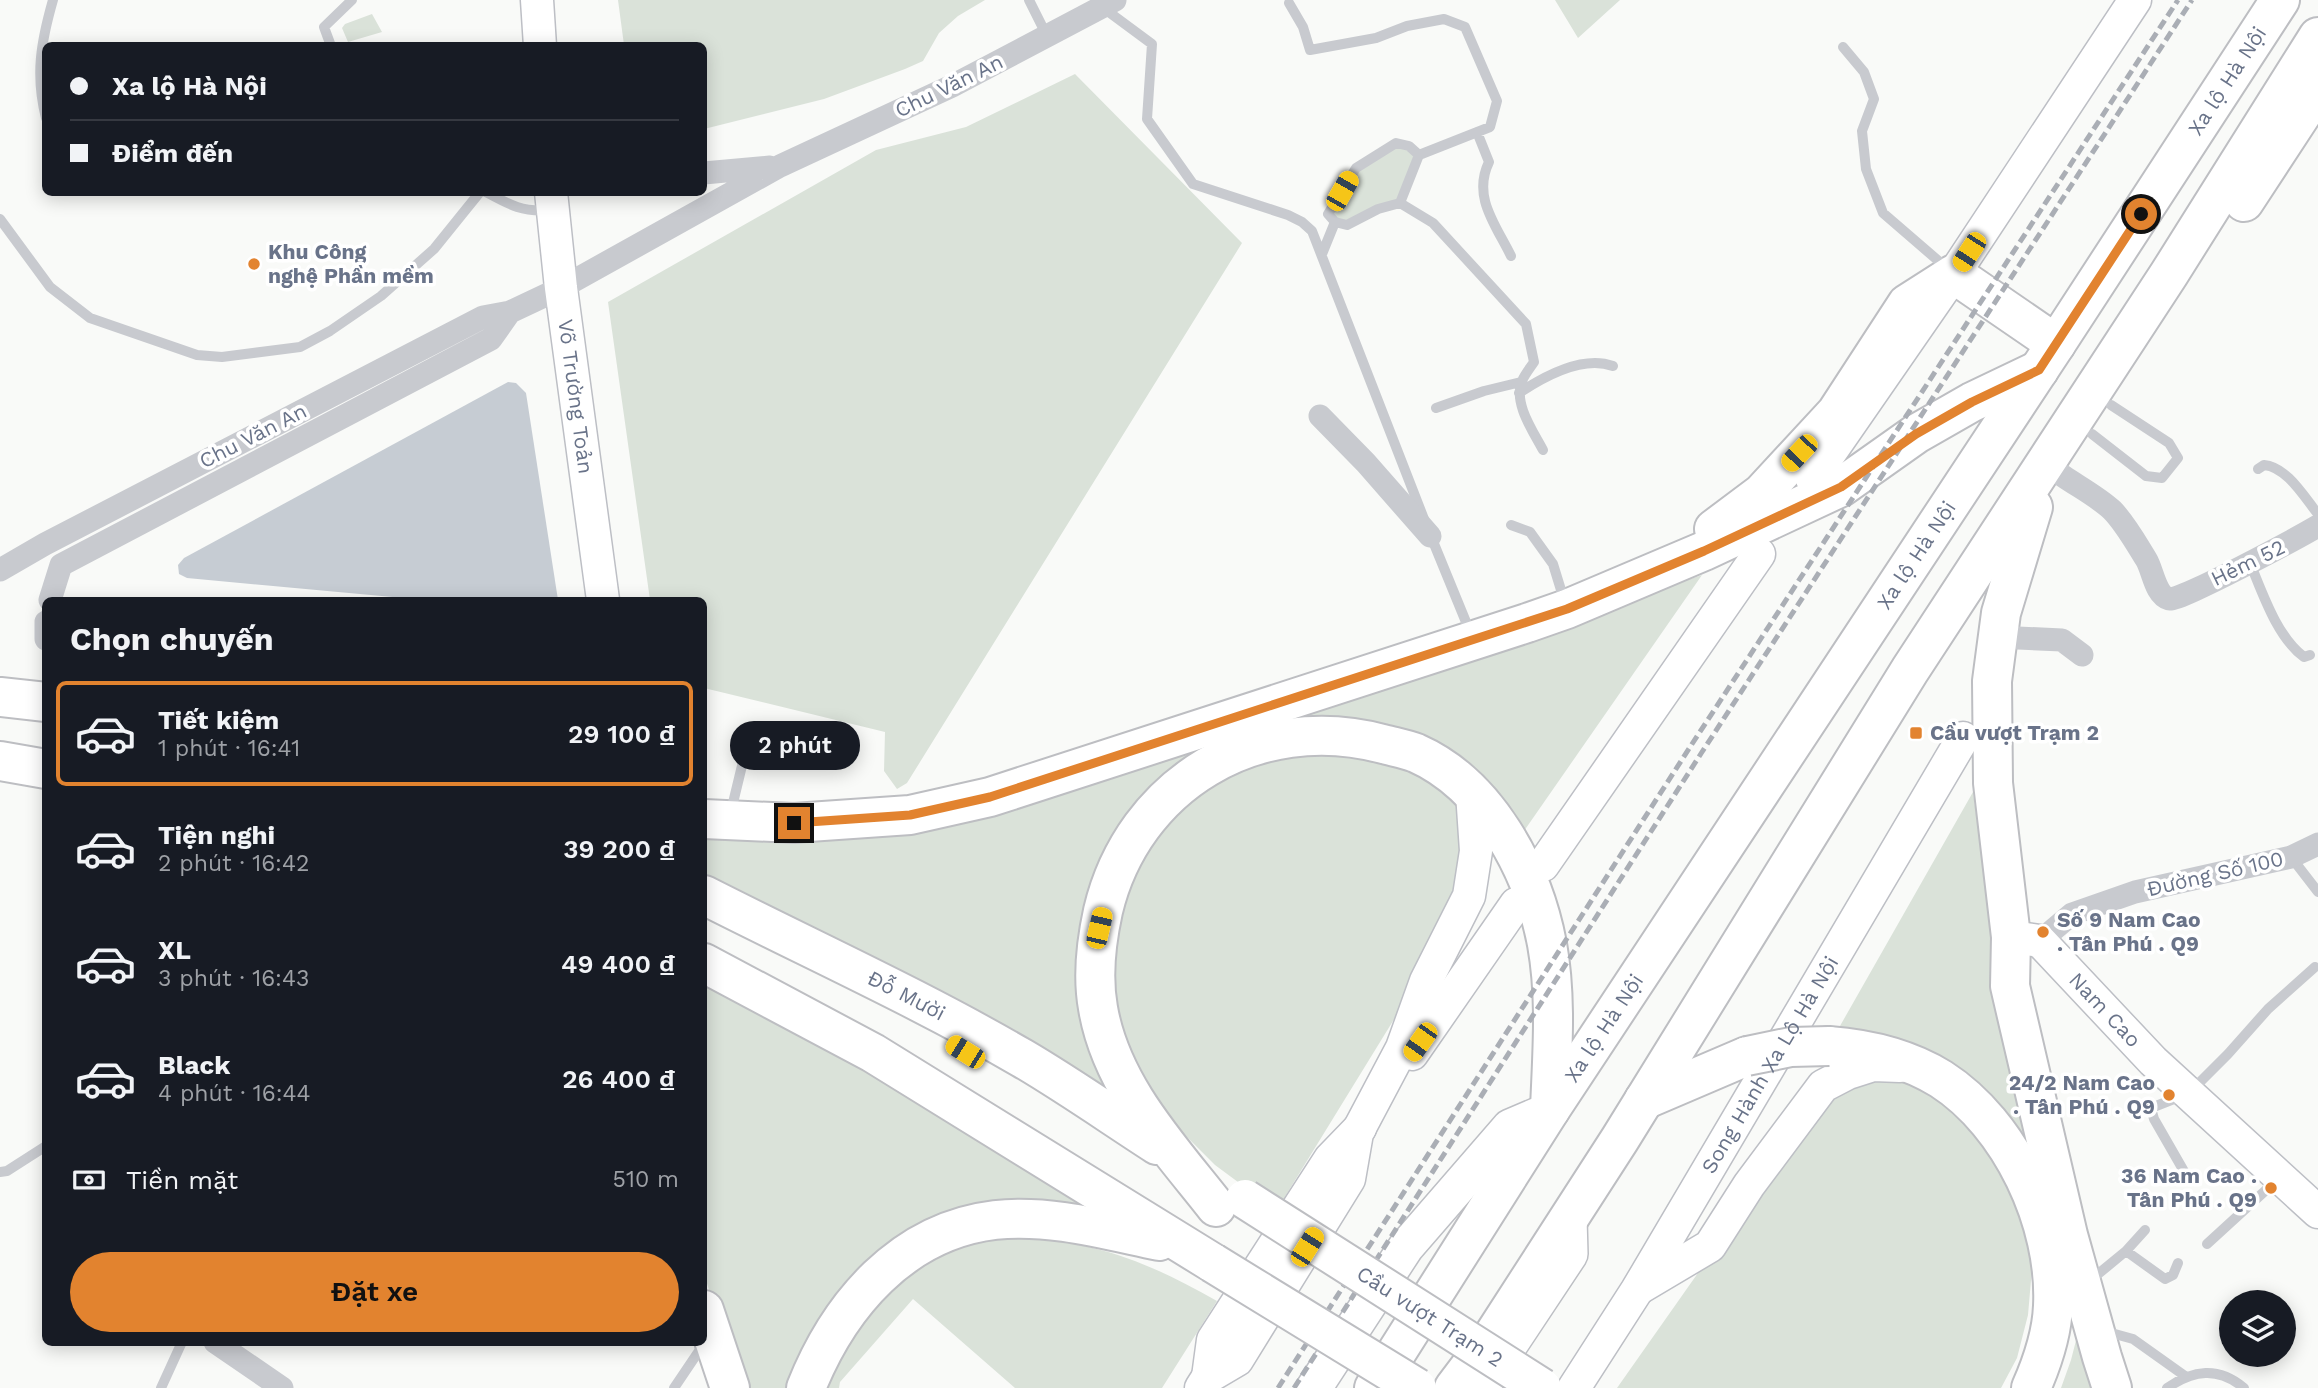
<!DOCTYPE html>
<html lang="vi">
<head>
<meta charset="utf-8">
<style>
  :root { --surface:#171b24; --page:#242831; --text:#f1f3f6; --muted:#9ea1a6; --line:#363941; --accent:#e2832f }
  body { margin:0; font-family:"Work Sans",sans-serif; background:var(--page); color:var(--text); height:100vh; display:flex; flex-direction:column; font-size:26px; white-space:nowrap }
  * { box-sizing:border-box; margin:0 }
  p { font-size:23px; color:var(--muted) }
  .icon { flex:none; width:38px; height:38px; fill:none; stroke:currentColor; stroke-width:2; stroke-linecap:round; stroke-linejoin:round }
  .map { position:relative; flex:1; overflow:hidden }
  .drawer { position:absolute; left:42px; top:597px; width:665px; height:749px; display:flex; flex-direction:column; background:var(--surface); border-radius:10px; box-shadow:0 4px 18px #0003 }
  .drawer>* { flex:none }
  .guide { position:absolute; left:42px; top:42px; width:665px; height:154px; border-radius:10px; box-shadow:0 4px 18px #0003; display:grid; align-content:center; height:154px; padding:0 28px; background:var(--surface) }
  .controls { position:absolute; left:2219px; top:1290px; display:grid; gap:14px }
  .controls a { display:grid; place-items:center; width:77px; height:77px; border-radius:50%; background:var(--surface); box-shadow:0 4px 18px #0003; font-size:35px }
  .end { position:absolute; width:32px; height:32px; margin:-16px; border:9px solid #e2832f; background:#111; box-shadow:0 0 0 4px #111 }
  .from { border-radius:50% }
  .bubble { position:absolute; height:49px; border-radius:24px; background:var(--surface); box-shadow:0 4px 18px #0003; font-size:23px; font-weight:600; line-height:49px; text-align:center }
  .car { position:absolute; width:21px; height:42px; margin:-21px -10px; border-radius:9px; box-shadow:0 0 5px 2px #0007; background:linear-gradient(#f5c518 24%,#345 0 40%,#f5c518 0 76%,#345 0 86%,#f5c518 0) }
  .guide b { display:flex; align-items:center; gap:24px; height:66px; font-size:26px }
  .guide b+b { border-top:2px solid var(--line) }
  .guide i { width:18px; height:18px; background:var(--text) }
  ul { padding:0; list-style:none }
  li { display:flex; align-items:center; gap:21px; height:105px; margin:0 14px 10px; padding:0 14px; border:4px solid transparent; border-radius:10px }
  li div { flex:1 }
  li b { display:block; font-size:26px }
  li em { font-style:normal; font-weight:600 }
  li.active { border-color:var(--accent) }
  li>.icon { width:63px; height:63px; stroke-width:1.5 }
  h2 { padding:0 28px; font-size:32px; line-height:84px }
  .pay { display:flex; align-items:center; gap:18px; height:77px; padding:0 28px; font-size:26px }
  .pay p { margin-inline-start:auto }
  .button { display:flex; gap:14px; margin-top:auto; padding:14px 28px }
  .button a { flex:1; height:80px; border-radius:42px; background:var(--accent); color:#111; font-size:28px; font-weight:600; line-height:80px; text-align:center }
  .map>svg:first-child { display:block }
  .green { fill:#dae2d9 }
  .water { fill:#c6ccd3 }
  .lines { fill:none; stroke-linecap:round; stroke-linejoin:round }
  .secondary-casing { stroke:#bdbfc5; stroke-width:35 }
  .primary-casing { stroke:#bdbfc4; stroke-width:38 }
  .highway-casing { stroke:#bdbec2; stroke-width:42 }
  .lane { stroke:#c8cacf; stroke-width:10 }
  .street { stroke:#c8cacf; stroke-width:23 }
  .secondary { stroke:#fff; stroke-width:32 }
  .primary { stroke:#fff; stroke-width:35 }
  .highway { stroke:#fff; stroke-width:38 }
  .rail { stroke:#aaaeb5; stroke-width:5; stroke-dasharray:10 5; stroke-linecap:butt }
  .highway-bridge-casing { stroke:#bdbec2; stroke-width:42; stroke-linecap:butt }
  .highway-bridge { stroke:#fff; stroke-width:38 }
  .route { stroke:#e2832f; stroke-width:9 }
  .poi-dot { fill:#e2832f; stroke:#fff; stroke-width:2.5 }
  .labels { text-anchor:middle; stroke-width:7; stroke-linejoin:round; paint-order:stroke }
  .street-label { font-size:21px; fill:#697389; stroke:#fff }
  .poi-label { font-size:21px; font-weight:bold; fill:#697389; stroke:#fff; text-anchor:start }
</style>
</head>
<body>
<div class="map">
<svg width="2318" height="1388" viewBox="0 0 2318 1388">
  <rect width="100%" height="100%" fill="#f9faf8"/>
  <path class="green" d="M618 0H985L958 16 939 33 923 61 905 69 824 99 704 129V46L624 45Z
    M1555 0H1620L1578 38Z
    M372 14 382 32 348 42 342 28 345 24Z
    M1075 74 1242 243 907 783 897 789 884 771 885 732 704 688V600H650L608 302 876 150 966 127Z
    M1395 147 1406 149 1415 156 1399 200 1346 222 1328 214 1358 171Z
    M1702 575 1524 831 1511 811 1473 774 1255 736 1099 874 1122 1111 704 878V829L815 833 1494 647Z
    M1344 751 1419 773 1458 802 1463 880 1420 977 1278 1208 1242 1185 1215 1165 1156 1106 1115 1017 1109 949 1131 867 1186 800 1244 769 1281 757Z
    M1973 792 1996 959 2047 1172 2025 1143 1836 1033Z
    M704 984 801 1032 1112 1220 958 1218 793 1388H740L704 1274Z
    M1903 1077 1937 1095 1991 1150 2025 1225 2032 1269 2028 1315 2017 1358 2001 1388H1617L1831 1084Z
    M1004 1237C1090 1239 1143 1259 1217 1301L1162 1388H1015L913 1299 840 1382 839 1388H822L856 1325 916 1266 973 1242Z
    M2081 1321 2105 1388H2061L2071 1360Z"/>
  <path class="water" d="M508 382 516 383 526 393 558 600H425L187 578 179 574 178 565 184 558Z"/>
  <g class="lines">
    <defs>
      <g id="secondary">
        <path d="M537 0 540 46"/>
        <path id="s1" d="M551 192 561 288 603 600"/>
        <path d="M1812 479 1954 274 2135 0"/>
        <path d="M1543 865 1759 554"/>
        <path id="s2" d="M2011 937 2040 941 2153 1061 2318 1212"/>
        <path d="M1412 1054 1516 904"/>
        <path d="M1641 1287 1710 1246 1749 1185 1823 1086 1848 1073 1873 1065 1900 1066"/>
        <path d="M1208 1377 1213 1340 1330 1159 1360 1128"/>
        <path d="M1201 1388 1208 1377 1237 1360 1349 1179 1357 1133 1402 1048 1426 981 1469 896 1476 851 1472 793"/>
        <path id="s3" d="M1574 1388 1637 1290 1963 738"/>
      </g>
      <path id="primary" d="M1314 1388 1406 1247 1510 1127 1550 1110
        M1481 1388 1570 1254 1569 1218"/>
      <g id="highway">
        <path d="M2244 202 2318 89"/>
        <path d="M2033 507 2001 613 1992 681 1993 783 2011 937 2010 986 2068 1235 2102 1357 2112 1388"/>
        <path d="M1714 529 1762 493 1836 413 1907 304 1954 274 2056 344"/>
        <path d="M0 697 46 702"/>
        <path d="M0 761 46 769"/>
        <path d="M704 819 794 823 910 815 990 797 1527 623 1567 609 1704 551 1841 487 1916 434 1972 402 2039 370"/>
        <path id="s4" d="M704 895C810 949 919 998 1022 1058 1068 1085 1112 1116 1157 1145"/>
        <path d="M704 963 873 1053 1213 1263"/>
        <path d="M1829 1046C1869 1049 1907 1058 1941 1079 2011 1124 2057 1223 2053 1306 2052 1333 2042 1363 2031 1388"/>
        <path d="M1644 1100 1747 1056"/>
        <path d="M1216 1207C1169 1147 1111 1086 1098 1008 1092 975 1096 943 1103 911 1133 784 1257 710 1383 744 1394 747 1406 749 1416 753 1488 785 1533 870 1547 944 1557 999 1552 1055 1550 1110"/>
        <path d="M704 1310 730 1388"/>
        <path d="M806 1388C839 1305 902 1231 995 1220 1050 1214 1106 1230 1159 1241"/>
        <path id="s5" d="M1374 1388 1550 1110 2056 344 2280 0"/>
        <path d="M1454 1388 1491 1339 1620 1139 1910 670 2169 274 2318 37"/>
      </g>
    </defs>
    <use href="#secondary" class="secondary-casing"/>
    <use href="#primary" class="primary-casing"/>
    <use href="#highway" class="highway-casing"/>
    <path class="lane" d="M1029 0 1047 36
      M1289 3 1303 27 1310 50 1376 38 1407 26 1444 19 1465 27 1497 101 1490 127 1419 155
      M1102 7 1152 44 1147 119 1193 184 1288 215 1302 222 1312 231 1424 519
      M331 46 324 27 352 0
      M1843 47 1864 72 1874 99 1862 131 1866 169 1883 213 1949 270
      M46 118C35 75 41 42 53 0
      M1477 132 1489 162C1472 197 1496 225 1511 256
      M486 192C510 205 522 212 549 210
      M1400 203 1378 209 1347 225 1335 222 1328 214 1356 168 1396 143 1409 146 1419 155 1400 203 1433 223 1526 324 1534 362C1530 368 1525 374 1522 381 1513 403 1533 431 1543 450
      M0 219 50 287 90 318 197 355 222 357 300 347 330 331 381 296 434 249 480 192
      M1322 254 1335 222
      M1519 393C1543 377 1583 355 1613 366
      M1436 408 1484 391 1521 382
      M2092 434 2146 476 2162 478 2178 458 2169 443 2111 405
      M2258 469 2264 465C2287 467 2304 497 2318 514
      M1511 525 1530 532 1553 564 1565 603
      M1430 534 1466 622
      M2250 563C2263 594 2277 637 2304 657L2310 655
      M732 807 747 745 755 738
      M2291 857 2318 892
      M0 1172 7 1171 46 1146
      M2189 1180 2154 1119 2151 1108 2189 1093 2228 1054 2268 1009 2315 967
      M2207 1244 2277 1180
      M2126 1251 2165 1279 2173 1275 2178 1263
      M2092 1279 2126 1251 2145 1230
      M2104 1331 2133 1339 2185 1376
      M161 1388 182 1342
      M674 1388 701 1348
      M2167 1388C2193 1370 2218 1366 2244 1388"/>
    <path class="street" d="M704 173 770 167
      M1320 416 1366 463 1430 536
      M2063 476C2079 487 2098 497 2112 510 2125 523 2136 543 2146 559 2153 570 2155 595 2169 599 2179 602 2301 536 2318 526
      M0 570 45 544 483 317 510 312 561 288 780 166 952 86 1115 0
      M50 600 61 565 491 339 510 312
      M46 622V639
      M1996 637 2062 640 2082 655
      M2040 941 2072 914 2135 892 2291 857 2318 844
      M215 1342 282 1388"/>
    <use href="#secondary" class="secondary"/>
    <use href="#primary" class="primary"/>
    <use href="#highway" class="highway"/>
    <path class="rail" d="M1278 1388 1692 744 2178 0
      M1294 1388 1702 752 2192 0"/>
    <defs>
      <g id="highway-bridge">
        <path d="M1747 1056 1791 1047 1829 1046"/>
        <path id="s6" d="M1245 1199 1542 1388"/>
        <path d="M1213 1263 1417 1388"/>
      </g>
    </defs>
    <use href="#highway-bridge" class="highway-bridge-casing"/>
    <use href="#highway-bridge" class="highway-bridge"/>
  </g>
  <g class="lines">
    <path class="route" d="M794 823 910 815 990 797 1567 609 1704 551 1841 487 1916 434 1972 402 2039 370 2141 214"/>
  </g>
  <g class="poi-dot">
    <circle cx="254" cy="264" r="7"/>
    <rect x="1909" y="726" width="14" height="14" rx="3.5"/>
    <circle cx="2043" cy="932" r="7"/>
    <circle cx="2169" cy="1095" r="7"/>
    <circle cx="2271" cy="1188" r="7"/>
  </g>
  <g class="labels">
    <g class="street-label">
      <text dy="7" stroke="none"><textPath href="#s5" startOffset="1561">Xa lộ Hà Nội</textPath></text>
      <text transform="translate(949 86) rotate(-26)" y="7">Chu Văn An</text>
      <text dy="7" stroke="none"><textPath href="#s1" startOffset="206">Võ Trường Toản</textPath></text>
      <text transform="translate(253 436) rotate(-27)" y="7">Chu Văn An</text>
      <text dy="7" stroke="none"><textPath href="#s5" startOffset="994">Xa lộ Hà Nội</textPath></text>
      <text transform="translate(2248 563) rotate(-26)" y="7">Hẻm 52</text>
      <text transform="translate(2215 874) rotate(-13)" y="7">Đường Số 100</text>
      <text dy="7" stroke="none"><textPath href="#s4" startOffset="226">Đỗ Mười</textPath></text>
      <text dy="7" stroke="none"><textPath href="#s2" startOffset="124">Nam Cao</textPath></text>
      <text dy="7" stroke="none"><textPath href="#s5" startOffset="427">Xa lộ Hà Nội</textPath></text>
      <text dy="7" stroke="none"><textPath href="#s3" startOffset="378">Song Hành Xa Lộ Hà Nội</textPath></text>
      <text dy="7" stroke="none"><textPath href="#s6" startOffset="219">Cầu vượt Trạm 2</textPath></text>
    </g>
    <g class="poi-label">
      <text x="268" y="259">Khu Công<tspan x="268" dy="24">nghệ Phần mềm</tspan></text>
      <text x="1930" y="740">Cầu vượt Trạm 2</text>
      <text x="2057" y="927">Số 9 Nam Cao<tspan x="2057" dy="24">. Tân Phú . Q9</tspan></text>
      <text x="2155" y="1090" text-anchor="end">24/2 Nam Cao<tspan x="2155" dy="24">. Tân Phú . Q9</tspan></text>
      <text x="2257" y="1183" text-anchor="end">36 Nam Cao .<tspan x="2257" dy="24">Tân Phú . Q9</tspan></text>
    </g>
  </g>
</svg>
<div class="controls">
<a><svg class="icon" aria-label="layers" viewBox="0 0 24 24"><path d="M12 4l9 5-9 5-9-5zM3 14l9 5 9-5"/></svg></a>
</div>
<i class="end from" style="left:2141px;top:214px"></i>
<i class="end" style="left:794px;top:823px"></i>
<div class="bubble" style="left:730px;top:721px;width:130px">2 phút</div>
<i class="car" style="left:1342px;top:191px;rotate:30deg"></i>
<i class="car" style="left:1969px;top:252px;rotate:213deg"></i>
<i class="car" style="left:1799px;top:453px;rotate:223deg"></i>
<i class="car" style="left:1099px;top:928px;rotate:13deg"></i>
<i class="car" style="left:1420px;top:1042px;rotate:215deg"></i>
<i class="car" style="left:965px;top:1052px;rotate:302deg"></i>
<i class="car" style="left:1307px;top:1247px;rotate:32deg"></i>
<div class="guide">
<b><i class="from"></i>Xa lộ Hà Nội</b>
<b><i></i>Điểm đến</b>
</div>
<section class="drawer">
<h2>Chọn chuyến</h2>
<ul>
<li class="active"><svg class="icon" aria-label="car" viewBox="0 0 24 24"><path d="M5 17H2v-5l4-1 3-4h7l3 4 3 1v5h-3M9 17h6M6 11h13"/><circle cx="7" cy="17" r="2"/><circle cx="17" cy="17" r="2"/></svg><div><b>Tiết kiệm</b><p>1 phút · 16:41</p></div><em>29 100 ₫</em></li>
<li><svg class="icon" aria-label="car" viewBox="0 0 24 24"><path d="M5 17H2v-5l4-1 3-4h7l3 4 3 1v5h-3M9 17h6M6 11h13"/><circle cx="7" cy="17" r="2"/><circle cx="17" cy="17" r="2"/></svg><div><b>Tiện nghi</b><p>2 phút · 16:42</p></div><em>39 200 ₫</em></li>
<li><svg class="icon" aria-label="car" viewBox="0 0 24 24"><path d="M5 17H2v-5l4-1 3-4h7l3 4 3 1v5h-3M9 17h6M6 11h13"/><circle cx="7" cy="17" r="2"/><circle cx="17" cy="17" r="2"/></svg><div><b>XL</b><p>3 phút · 16:43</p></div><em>49 400 ₫</em></li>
<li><svg class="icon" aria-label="car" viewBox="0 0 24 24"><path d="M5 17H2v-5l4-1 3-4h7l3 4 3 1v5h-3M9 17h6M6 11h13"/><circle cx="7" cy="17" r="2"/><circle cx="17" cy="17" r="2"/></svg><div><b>Black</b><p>4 phút · 16:44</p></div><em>26 400 ₫</em></li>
</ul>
<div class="pay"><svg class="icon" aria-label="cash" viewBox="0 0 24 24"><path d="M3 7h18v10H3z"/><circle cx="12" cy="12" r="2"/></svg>Tiền mặt<p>510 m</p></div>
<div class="button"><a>Đặt xe</a></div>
</section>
</div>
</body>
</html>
